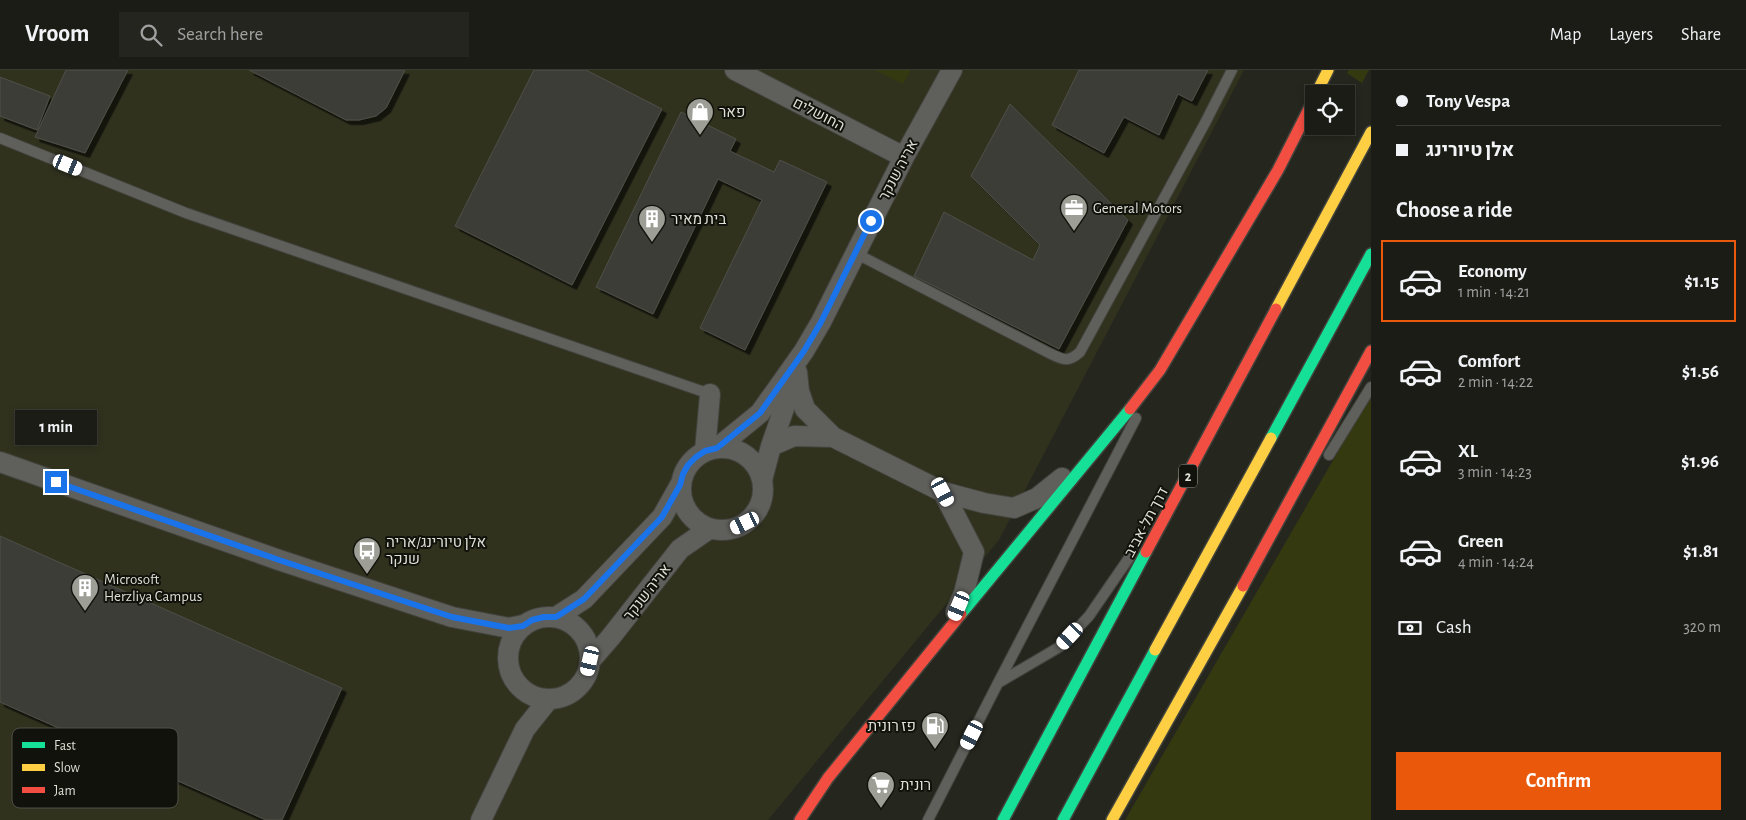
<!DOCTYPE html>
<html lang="en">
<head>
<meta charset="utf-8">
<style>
  :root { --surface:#1c1c16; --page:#25251f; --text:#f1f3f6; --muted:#a0a1a1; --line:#3a3a35; --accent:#ea580c }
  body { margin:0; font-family:"Alegreya Sans",Heebo,sans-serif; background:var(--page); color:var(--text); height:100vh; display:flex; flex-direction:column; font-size:19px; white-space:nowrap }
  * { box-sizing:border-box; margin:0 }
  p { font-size:16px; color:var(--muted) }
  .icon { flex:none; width:28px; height:28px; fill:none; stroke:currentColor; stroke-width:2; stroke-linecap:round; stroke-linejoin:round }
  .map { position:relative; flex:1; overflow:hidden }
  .details { display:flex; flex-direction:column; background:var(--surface); width:375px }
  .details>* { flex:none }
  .guide { display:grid; align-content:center; height:110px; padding:0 25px; background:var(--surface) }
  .tools { position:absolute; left:1305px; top:15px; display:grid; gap:10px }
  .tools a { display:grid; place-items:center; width:50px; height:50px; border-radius:0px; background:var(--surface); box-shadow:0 2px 8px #0003,0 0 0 1px var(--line); font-size:25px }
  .end { position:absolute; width:22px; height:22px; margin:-11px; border:6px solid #1a73e8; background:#fff; box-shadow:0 0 0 2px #fff }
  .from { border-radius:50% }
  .bubble { position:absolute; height:35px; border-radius:0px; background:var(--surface); box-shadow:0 2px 8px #0003,0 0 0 1px var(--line); font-size:16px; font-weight:600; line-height:35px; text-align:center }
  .car { position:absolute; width:15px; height:30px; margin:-15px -8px; border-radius:6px; box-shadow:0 0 4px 1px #0007; background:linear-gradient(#fff 24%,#345 0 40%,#fff 0 76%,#345 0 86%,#fff 0) }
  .guide b { display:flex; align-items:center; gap:18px; height:48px; font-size:19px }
  .guide b+b { border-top:1px solid var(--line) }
  .guide i { width:12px; height:12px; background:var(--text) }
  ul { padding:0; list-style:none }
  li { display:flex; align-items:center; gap:15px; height:82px; margin:0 10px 8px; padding:0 15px; border:2px solid transparent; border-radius:0px }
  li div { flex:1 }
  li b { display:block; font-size:19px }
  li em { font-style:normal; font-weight:600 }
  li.active { border-color:var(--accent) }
  li>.icon { width:45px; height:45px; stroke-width:1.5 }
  h2 { padding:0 25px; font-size:22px; line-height:60px }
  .pay { display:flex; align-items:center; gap:12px; height:55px; padding:0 25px; font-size:19px }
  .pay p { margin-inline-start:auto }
  .cta { display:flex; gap:10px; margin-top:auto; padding:10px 25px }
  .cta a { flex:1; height:58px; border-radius:0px; background:var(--accent); color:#fff; font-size:20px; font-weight:600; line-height:58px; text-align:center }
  header { display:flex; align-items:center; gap:30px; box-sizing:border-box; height:70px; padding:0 25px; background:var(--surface); border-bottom:1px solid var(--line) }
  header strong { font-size:24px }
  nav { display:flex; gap:28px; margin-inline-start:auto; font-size:18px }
  .search { width:350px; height:45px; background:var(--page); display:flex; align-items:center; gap:12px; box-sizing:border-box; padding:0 18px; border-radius:0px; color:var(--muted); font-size:19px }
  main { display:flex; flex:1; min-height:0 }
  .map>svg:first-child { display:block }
  .built { fill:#30321e }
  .green { fill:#353910 }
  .building { fill:#3e3e38; stroke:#4e4f48; filter:url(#shadow) }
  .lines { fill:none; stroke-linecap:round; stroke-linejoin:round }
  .lane-casing { stroke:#42433c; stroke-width:12 }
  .street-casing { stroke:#42433c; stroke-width:22 }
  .fast-casing { stroke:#42433c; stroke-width:14 }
  .slow-casing { stroke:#42433c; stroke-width:14 }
  .jam-casing { stroke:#42433c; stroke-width:14 }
  .lane { stroke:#5f5f5c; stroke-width:10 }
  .street { stroke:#5f5f5c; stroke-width:20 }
  .fast { stroke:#16e098; stroke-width:11 }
  .slow { stroke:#ffcf43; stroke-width:11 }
  .jam { stroke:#f24e42; stroke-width:11 }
  .route { stroke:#1a73e8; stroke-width:6 }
  .labels { text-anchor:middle; stroke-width:4; stroke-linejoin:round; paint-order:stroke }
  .shield { fill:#11120b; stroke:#a0a298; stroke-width:1 }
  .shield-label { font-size:14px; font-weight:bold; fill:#dedfd5 }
  .poi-label { font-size:15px; fill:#dedfd5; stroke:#11120b; text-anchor:start }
  .street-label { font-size:15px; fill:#dedfd5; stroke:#11120b }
  .key { fill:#11120b; stroke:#4e5048; stroke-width:1 }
  .key-label { font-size:14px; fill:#dedfd5 }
</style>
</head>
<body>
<header>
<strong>Vroom</strong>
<div class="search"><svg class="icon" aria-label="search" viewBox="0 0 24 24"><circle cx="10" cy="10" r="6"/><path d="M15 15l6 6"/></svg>Search here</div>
<nav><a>Map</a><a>Layers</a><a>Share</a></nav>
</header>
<main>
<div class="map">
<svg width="1371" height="750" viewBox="0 0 1371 750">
  <defs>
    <filter id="shadow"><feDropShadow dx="4.5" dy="4.5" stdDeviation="0" flood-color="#0009"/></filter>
  </defs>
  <rect width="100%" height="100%" fill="#25261e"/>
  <path class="built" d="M0 0H1244L999 470 768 750H0Z"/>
  <path class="green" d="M875 0H911L903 14Z
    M1349 0H1369L1362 13 1347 3Z
    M1371 326V750H1125L1365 335Z"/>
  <path class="building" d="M66 0H128L85 83 35 67Z
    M249 0H405L386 38 376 46 359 50H346Z
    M534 0H586L662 39 572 215 455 156Z
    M1079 0H1208L1192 31 1178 24 1159 65 1124 47 1104 83 1052 55Z
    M0 7 50 26 37 60 0 46Z
    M1010 34 1128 150 1059 279 914 206 944 142 1033 190 1040 175 971 106Z
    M681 42 736 69 730 81 774 102 780 90 827 112 745 280 700 258 762 130 718 109 653 244 596 217Z
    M0 466 342 618 282 750H266L0 632Z"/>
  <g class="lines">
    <defs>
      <path id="lane" d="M0 68 186 143 710 324
        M855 183 1049 283C1063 290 1068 293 1080 282L1205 53 1232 0
        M1329 385 1371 317
        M998 613 1136 348
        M928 750 998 613 1061 576 1089 546 1131 485"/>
      <path id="street" d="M735 0 904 87
        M797 302 799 321 805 339 833 367 943 422 984 433 1014 438 1037 428 1062 408
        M771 376 794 366 833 367
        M681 419a41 41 0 1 1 82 0a41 41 0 1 1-82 0Z
        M717 378 760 343 804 281 821 252 904 87 952 0
        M705 381 710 324
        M0 392 279 490 452 547 509 558 523 555
        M762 410 771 376 796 304
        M943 422 974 482 964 523 956 542
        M508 588a41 41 0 1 1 82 0a41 41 0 1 1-82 0Z
        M556 547 584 529 662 447 680 415
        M590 591 610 568 680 479 709 459
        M481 750 525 659 549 629"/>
      <path id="fast" d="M1271 368 1371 184
        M961 544 1130 339
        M1003 750 1146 482
        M1063 750 1155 580"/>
      <path id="slow" d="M1316 24 1328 0
        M1276 239 1371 62
        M1155 580 1271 368
        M1112 750 1243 516"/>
      <path id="jam" d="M1130 339 1160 300 1278 100 1314 29
        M1146 482 1276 239
        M1243 516 1371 281
        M800 750 828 708 961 544"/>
    </defs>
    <use href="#lane" class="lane-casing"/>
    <use href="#street" class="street-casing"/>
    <use href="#fast" class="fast-casing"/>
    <use href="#slow" class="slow-casing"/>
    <use href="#jam" class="jam-casing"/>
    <use href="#lane" class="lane"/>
    <use href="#street" class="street"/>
    <use href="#fast" class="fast"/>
    <use href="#slow" class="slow"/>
    <use href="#jam" class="jam"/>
  </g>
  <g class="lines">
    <path class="route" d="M56 412 279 490 452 547 509 558 523 556 532 550 544 547H556L584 529 662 447 680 415 683 404 688 395 696 387 705 381 717 378 760 343 804 281 821 252 871 151"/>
  </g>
  <defs>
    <symbol id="shop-pin" viewBox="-11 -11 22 30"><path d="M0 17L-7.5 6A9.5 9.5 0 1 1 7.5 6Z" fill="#9d9e95" stroke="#11120b"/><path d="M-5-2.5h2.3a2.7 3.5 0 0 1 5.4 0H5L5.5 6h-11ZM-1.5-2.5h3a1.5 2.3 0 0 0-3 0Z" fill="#fff"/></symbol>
    <symbol id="office-pin" viewBox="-11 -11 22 30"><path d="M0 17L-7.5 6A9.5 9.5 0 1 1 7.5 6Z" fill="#9d9e95" stroke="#11120b"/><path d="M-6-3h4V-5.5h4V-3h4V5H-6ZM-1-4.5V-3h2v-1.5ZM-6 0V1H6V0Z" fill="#fff"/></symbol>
    <symbol id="building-pin" viewBox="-11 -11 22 30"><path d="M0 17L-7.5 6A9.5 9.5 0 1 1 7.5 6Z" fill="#9d9e95" stroke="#11120b"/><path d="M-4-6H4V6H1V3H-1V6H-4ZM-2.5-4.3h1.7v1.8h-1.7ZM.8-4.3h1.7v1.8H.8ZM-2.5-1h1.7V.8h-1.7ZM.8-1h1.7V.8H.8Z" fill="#fff"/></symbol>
    <symbol id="bus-pin" viewBox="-11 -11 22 30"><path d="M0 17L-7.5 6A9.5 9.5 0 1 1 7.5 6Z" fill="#9d9e95" stroke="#11120b"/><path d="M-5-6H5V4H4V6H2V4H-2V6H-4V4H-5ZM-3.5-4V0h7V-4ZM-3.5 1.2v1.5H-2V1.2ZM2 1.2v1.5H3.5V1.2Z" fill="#fff"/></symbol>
    <symbol id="fuel-pin" viewBox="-11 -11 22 30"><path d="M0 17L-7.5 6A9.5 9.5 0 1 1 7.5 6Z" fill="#9d9e95" stroke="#11120b"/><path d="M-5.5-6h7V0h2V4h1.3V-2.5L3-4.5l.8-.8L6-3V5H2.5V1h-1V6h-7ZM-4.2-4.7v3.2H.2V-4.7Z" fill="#fff"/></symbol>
    <symbol id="supermarket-pin" viewBox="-11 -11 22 30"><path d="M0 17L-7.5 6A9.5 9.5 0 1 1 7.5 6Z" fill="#9d9e95" stroke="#11120b"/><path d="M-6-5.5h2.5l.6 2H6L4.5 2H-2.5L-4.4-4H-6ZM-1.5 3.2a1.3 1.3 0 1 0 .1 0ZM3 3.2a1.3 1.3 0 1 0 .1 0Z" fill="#fff"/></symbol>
  </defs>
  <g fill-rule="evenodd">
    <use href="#shop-pin" x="684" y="26" width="32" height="43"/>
    <use href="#office-pin" x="1058" y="122" width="32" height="43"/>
    <use href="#building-pin" x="636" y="133" width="32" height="43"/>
    <use href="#bus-pin" x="351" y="465" width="32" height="43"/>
    <use href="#building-pin" x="69" y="502" width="32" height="43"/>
    <use href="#fuel-pin" x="919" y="640" width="32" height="43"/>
    <use href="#supermarket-pin" x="865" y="699" width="32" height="43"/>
  </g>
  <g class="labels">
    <rect class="shield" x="1179" y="394.5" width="18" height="23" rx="4"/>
    <g class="shield-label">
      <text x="1188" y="411">2</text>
    </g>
    <g class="poi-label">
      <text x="719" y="47">פאר</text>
      <text x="1093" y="143">General Motors</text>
      <text x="671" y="154">בית מאיר</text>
      <text x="386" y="477">אלן טיורינג/אריה<tspan x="386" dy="17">שנקר</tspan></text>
      <text x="104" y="514">Microsoft<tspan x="104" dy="17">Herzliya Campus</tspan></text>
      <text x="916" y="661" text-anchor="end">פז רונית</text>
      <text x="900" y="720">רונית</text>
    </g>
    <g class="street-label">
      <text transform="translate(819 44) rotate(27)" y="5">החושלים</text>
      <text transform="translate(898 100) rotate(-62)" y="5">אריה שנקר</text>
      <text transform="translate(1146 452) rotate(-62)" y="5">דרך תל-אביב</text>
      <text transform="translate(647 522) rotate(-52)" y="5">אריה שנקר</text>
    </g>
  </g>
  <rect x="12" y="658" width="166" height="80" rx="8" class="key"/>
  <rect x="22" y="672" width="23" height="6" fill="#16e098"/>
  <rect x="22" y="694" width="23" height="7" fill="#ffcf43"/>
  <rect x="22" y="717" width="23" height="6" fill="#f24e42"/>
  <g class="key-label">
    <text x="54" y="680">Fast</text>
    <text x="54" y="702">Slow</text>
    <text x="54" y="725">Jam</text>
  </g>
</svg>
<div class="tools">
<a><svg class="icon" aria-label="locate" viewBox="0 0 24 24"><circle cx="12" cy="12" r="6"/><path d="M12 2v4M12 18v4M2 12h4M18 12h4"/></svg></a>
</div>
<i class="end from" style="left:871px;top:151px"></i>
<i class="end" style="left:56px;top:412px"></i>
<div class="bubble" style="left:15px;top:340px;width:82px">1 min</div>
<i class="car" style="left:68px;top:95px;rotate:112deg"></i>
<i class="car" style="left:943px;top:422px;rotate:152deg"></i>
<i class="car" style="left:745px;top:453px;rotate:244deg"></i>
<i class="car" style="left:959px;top:536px;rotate:203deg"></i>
<i class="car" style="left:1070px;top:566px;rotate:223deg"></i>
<i class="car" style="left:590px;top:591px;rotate:193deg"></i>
<i class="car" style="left:972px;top:665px;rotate:207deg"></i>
</div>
<section class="details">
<div class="guide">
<b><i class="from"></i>Tony Vespa</b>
<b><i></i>אלן טיורינג</b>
</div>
<h2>Choose a ride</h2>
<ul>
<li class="active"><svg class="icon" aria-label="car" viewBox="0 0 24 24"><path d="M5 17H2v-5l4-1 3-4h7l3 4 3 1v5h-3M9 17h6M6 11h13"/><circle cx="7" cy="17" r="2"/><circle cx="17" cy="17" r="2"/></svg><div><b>Economy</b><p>1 min · 14:21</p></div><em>$1.15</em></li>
<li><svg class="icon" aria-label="car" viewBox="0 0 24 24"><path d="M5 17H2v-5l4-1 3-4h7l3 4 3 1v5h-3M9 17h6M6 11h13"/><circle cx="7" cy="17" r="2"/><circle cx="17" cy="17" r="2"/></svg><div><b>Comfort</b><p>2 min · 14:22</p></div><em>$1.56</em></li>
<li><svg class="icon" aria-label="car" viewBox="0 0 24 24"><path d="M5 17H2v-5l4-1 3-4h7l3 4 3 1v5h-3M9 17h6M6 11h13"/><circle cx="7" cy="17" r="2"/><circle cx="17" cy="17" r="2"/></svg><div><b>XL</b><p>3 min · 14:23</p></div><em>$1.96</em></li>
<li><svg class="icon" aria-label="car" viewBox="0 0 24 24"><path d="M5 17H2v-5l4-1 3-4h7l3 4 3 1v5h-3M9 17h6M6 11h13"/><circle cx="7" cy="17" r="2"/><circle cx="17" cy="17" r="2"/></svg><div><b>Green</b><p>4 min · 14:24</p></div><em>$1.81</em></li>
</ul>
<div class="pay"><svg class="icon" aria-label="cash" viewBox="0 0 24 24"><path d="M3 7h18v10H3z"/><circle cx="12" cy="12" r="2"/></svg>Cash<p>320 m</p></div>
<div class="cta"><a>Confirm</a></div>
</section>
</main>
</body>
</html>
